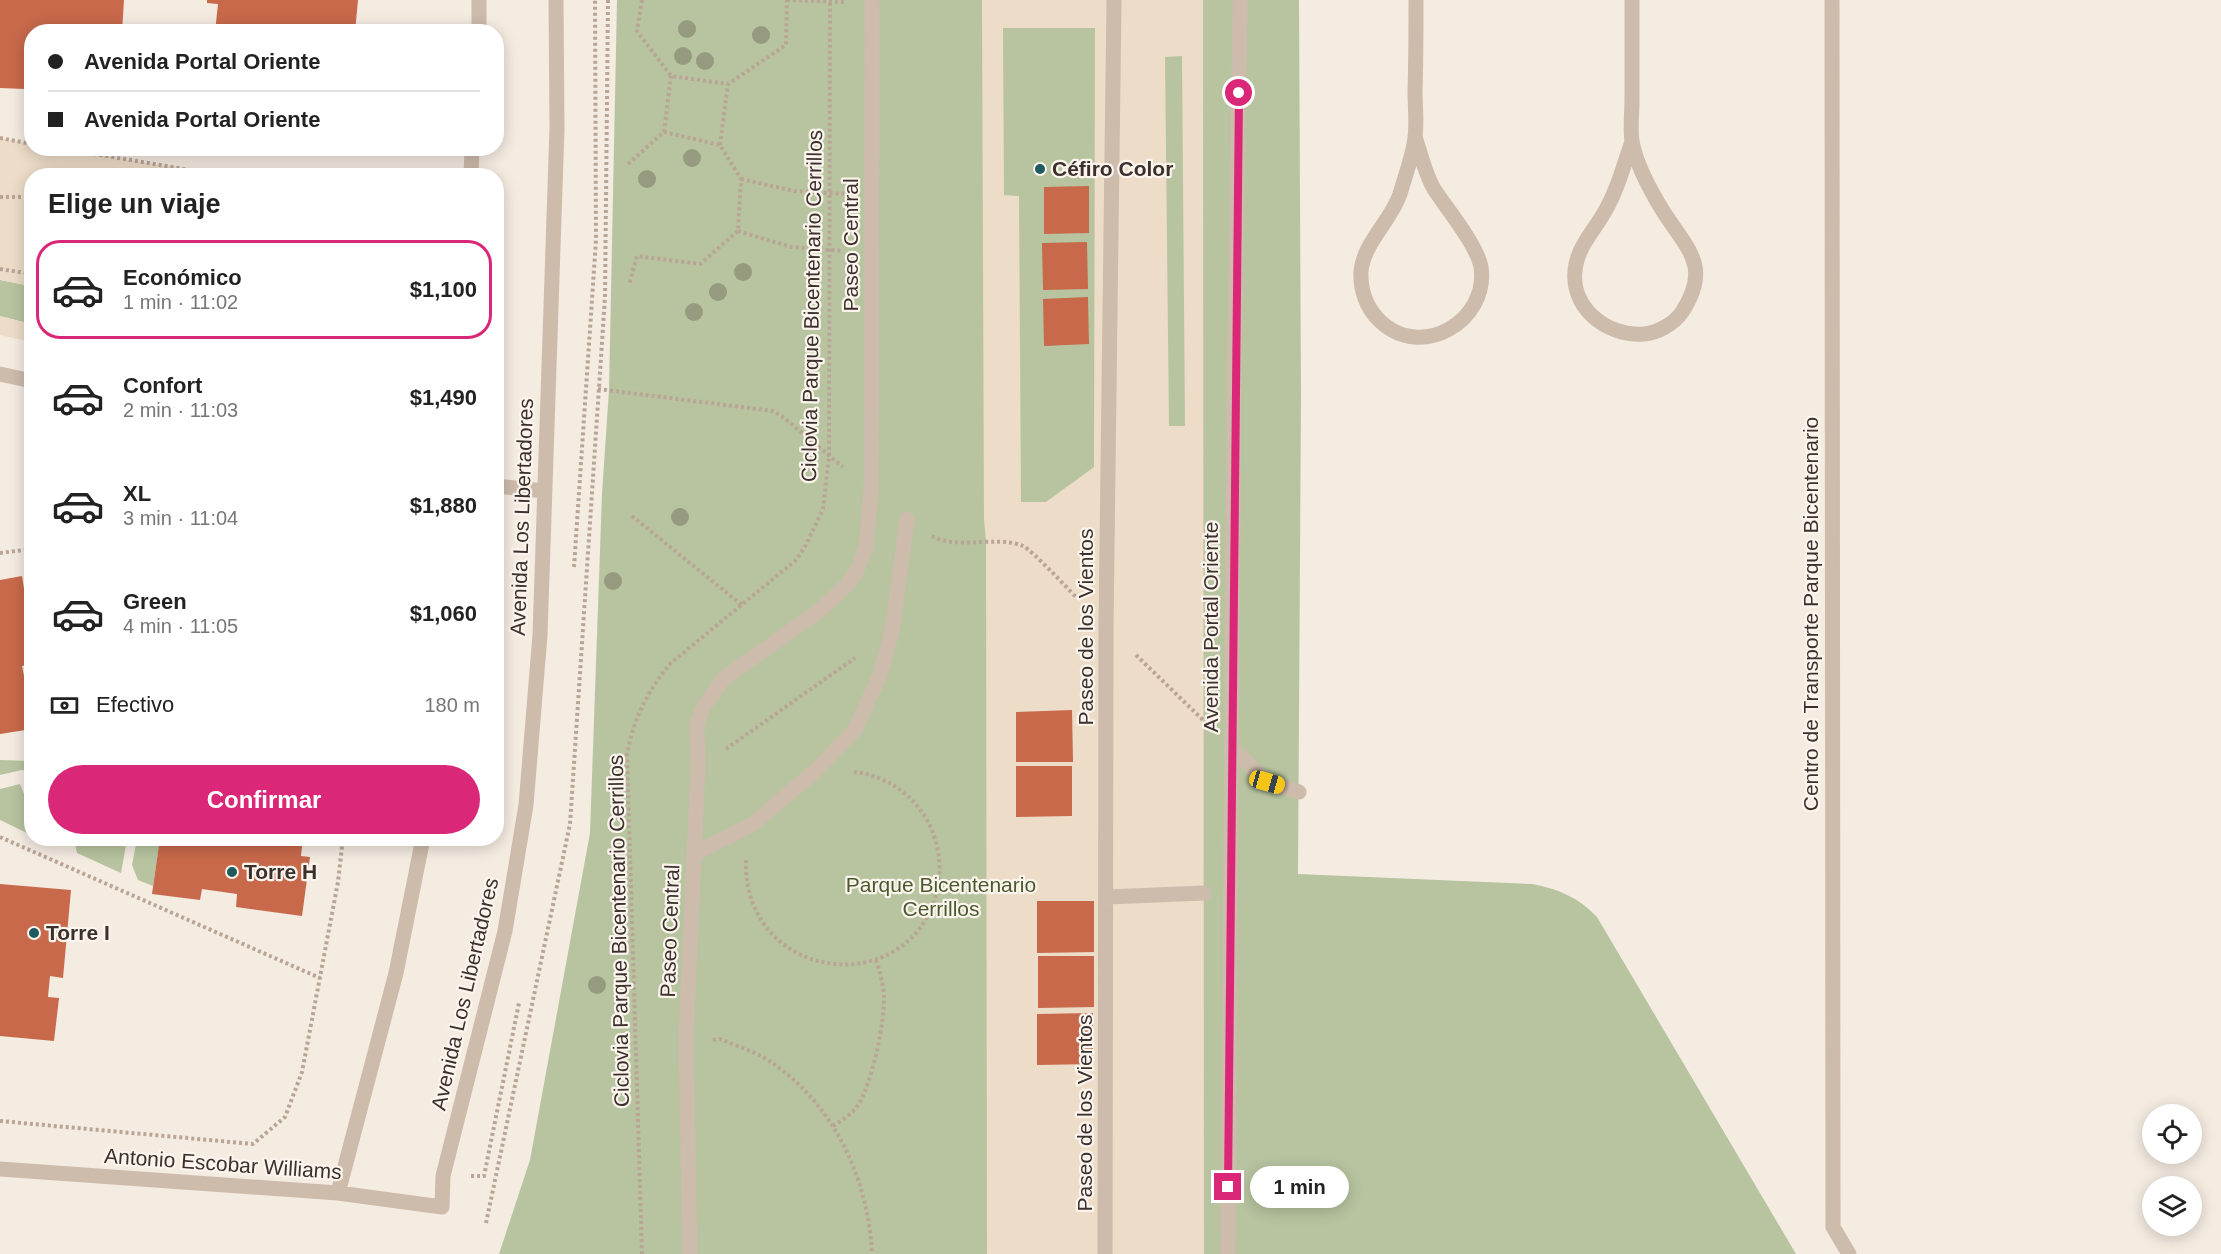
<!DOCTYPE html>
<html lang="es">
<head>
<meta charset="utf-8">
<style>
  :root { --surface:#fff; --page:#f2f2f2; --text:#222; --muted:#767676; --line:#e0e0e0; --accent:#db2777 }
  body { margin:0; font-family:Helvetica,sans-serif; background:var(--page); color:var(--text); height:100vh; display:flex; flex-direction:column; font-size:22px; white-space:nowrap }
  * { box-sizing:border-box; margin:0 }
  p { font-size:20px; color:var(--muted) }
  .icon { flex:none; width:33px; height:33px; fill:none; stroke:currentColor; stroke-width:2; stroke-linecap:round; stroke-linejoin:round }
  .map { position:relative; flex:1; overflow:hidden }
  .drawer { position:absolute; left:24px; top:168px; width:480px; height:678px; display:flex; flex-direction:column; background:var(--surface); border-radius:24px; box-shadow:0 3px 15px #0003 }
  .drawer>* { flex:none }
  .hud { position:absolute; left:24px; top:24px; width:480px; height:132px; border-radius:24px; box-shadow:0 3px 15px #0003; display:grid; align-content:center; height:132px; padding:0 24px; background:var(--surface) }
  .fabs { position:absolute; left:2142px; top:1104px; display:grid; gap:12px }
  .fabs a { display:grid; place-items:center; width:60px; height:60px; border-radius:50%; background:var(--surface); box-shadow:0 3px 15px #0003; font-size:30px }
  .end { position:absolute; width:27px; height:27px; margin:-14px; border:8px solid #db2777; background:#fff; box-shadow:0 0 0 3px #fff }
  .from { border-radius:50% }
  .bubble { position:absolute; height:42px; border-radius:21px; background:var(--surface); box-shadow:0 3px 15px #0003; font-size:20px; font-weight:700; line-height:42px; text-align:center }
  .car { position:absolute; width:18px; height:36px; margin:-18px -9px; border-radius:8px; box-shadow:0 0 4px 2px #0007; background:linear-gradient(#f5c518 24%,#345 0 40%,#f5c518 0 76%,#345 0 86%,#f5c518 0) }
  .hud b { display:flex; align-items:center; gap:21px; height:57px; font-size:22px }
  .hud b+b { border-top:2px solid var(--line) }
  .hud i { width:15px; height:15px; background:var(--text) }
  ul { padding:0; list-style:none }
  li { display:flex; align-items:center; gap:18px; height:99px; margin:0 12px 9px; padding:0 12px; border:3px solid transparent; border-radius:24px }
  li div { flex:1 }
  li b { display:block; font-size:22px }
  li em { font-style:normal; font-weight:700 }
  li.selected { border-color:var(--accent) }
  li>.icon { width:54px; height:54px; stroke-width:1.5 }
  h2 { padding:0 24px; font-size:27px; line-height:72px }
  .pay { display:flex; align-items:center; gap:15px; height:66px; padding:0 24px; font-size:22px }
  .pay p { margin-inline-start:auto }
  .action { display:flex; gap:12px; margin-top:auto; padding:12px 24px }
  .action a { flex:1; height:69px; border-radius:36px; background:var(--accent); color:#fff; font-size:24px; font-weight:700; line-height:69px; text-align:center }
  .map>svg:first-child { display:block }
  .green { fill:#b8c4a0 }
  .plaza { fill:#ecdcc8; fill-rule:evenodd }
  .building { fill:#c8694b }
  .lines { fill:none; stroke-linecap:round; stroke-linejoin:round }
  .path { stroke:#b9a596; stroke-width:4; stroke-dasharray:3 3; stroke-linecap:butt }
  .minor { stroke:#cdbbac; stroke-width:15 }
  .tree { fill:#969b7f }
  .route { stroke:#db2777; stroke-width:8 }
  .poi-dot { fill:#1f5a5e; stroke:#fbf5ee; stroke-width:2 }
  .labels { text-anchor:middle; stroke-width:4.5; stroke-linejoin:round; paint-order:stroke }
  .poi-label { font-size:21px; font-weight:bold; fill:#3b302b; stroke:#fbf5ee; text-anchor:start }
  .street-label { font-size:21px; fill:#3b302b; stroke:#fbf5ee }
  .park-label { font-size:21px; fill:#4a5a2e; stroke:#fbf5ee }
</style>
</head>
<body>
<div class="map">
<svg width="2221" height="1254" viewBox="0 0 2221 1254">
  <rect width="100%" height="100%" fill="#f4ebe1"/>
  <path class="green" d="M617 0H1299L1301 397 1298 874 1532 884C1558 889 1578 897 1597 917L1796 1254H499L530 1160 590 833 602 494 609 390Z
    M0 280 31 286V324L0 316Z
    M0 760 31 761V777L28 771 22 770 0 775Z
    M20 784 31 811V835L0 820V789Z
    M74 839H127L121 873 77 853Z
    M137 839H160L153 886 138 880 132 865Z"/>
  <path class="plaza" d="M982 0H1203L1204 1254H987L986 541 984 519ZM1003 28H1095L1094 467 1046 502H1021L1019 196 1004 195ZM1182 56 1185 426H1169L1165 57Z
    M0 138 31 144 32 148 58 149 226 175 32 176 31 286 0 280Z
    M0 316 31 324V342L0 335Z"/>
  <path class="building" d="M0 0H124L122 32H32V81H26L25 89 0 88Z
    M207 0H358L355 32H215L218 4 207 3Z
    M1089 186V233L1044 234V187Z
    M1087 242 1088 289 1043 290 1042 243Z
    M1088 297 1089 344 1044 346 1043 299Z
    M22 576 32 640V664L22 666 26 686 32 685V729L0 734V580Z
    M1072 710 1073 762H1016V712Z
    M1016 766H1072V816L1016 817Z
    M160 838H303L301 856 310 857 302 916 236 907 237 894 202 889 200 900 152 894Z
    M0 884 71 890 63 978 50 976 48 997 59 998 54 1041 0 1036Z
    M1037 901H1094V952L1037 953Z
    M1038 956H1094V1007L1038 1008Z
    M1093 1013V1064L1037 1065V1014Z"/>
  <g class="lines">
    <path class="path" d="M642 0 637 31 671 76 728 84 786 45 787 0
      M787 0 845 2
      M664 132 671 76
      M0 138 32 144
      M720 145 728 84
      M58 148 226 176
      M628 164 664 132 720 145 741 179 738 231 700 264 637 256 629 285
      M741 179 794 191 844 194
      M0 197H32
      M738 231 791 247 843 251
      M0 269 32 274
      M598 389 773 411 783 417 843 467
      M632 516 743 606
      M932 536C955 550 997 535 1023 546 1032 550 1067 588 1076 597
      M0 553 32 549
      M574 567 596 240 595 0
      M1136 655 1203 720
      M726 749 855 658
      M0 837 320 978
      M746 860C743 986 916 1002 938 886 942 863 938 840 927 820 911 793 885 775 854 772
      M713 1040 720 1039C734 1045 750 1050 763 1057 832 1099 868 1176 872 1254
      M0 1121 253 1144 285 1117 302 1072 338 882 343 838
      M833 1126C842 1120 852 1114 858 1105 872 1084 885 1021 884 996 883 983 880 972 876 960
      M471 1176H484L519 1003
      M486 1223 570 824 605 297 608 0
      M642 1254 627 755C633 719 648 690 671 663L796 560 806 545 823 509 829 457 830 0"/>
    <path class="minor" d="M1632 0C1632 33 1632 67 1632 100 1632 113 1630 128 1632 141 1636 165 1650 190 1663 211 1687 249 1712 266 1682 312 1674 324 1657 333 1644 334 1606 337 1567 306 1576 264 1580 245 1594 230 1604 213 1617 191 1624 165 1632 141
      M1832 0 1833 1227 1849 1254
      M479 32V0
      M1415 137C1421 154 1425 174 1434 189 1447 209 1477 245 1481 267 1489 321 1421 361 1380 321 1366 308 1360 289 1361 271 1364 242 1391 221 1400 194 1405 176 1413 156 1415 137 1417 122 1415 106 1415 91 1416 61 1416 30 1416 0
      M471 176 472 148
      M0 374 32 381
      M496 486 545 491
      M1232 748 1267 782 1299 792
      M694 854 698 769 697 724 704 706 724 678 819 611 848 584 857 570 866 547 871 490 872 0
      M1107 897 1204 893
      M0 1169 338 1193 442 1207 443 1176 505 931 526 805 540 635 557 128 556 0
      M338 1193 396 973 423 838
      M690 1254 686 1040 694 854 753 824 815 771 854 731 880 675 892 632 907 519
      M1105 1254 1106 626 1114 0
      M1228 1254 1234 395 1240 0"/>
  </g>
  <g class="tree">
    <circle cx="687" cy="29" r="9"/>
    <circle cx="761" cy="35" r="9"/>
    <circle cx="683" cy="56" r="9"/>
    <circle cx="705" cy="61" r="9"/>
    <circle cx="692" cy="158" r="9"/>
    <circle cx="647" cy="179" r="9"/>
    <circle cx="743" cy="272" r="9"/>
    <circle cx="718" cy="292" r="9"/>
    <circle cx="694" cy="312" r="9"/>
    <circle cx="680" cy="517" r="9"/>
    <circle cx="613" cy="581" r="9"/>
    <circle cx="597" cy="985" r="9"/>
  </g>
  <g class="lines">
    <path class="route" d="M1228 1187 1239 93"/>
  </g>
  <g class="poi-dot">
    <circle cx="1040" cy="169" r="6"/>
    <circle cx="232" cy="872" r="6"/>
    <circle cx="34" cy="933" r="6"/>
  </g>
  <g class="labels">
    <g class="poi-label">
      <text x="1052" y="176">Céfiro Color</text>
      <text x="244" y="879">Torre H</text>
      <text x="46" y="940">Torre I</text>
    </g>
    <g class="street-label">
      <text transform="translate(851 245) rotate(-90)" y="7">Paseo Central</text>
      <text transform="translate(812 306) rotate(-89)" y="7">Ciclovia Parque Bicentenario Cerrillos</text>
      <text transform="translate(522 517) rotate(-88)" y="7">Avenida Los Libertadores</text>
      <text transform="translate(1811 614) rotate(-90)" y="7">Centro de Transporte Parque Bicentenario</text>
      <text transform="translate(1086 627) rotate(-90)" y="7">Paseo de los Vientos</text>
      <text transform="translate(1211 627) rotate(-90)" y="7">Avenida Portal Oriente</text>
      <text transform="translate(619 931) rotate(-91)" y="7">Ciclovia Parque Bicentenario Cerrillos</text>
      <text transform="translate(670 931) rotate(-88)" y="7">Paseo Central</text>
      <text transform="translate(465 994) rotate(-77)" y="7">Avenida Los Libertadores</text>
      <text transform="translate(1085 1113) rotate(-90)" y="7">Paseo de los Vientos</text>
      <text transform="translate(223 1164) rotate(4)" y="7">Antonio Escobar Williams</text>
    </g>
    <g class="park-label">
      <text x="941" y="892">Parque Bicentenario<tspan x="941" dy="24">Cerrillos</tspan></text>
    </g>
  </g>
</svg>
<div class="fabs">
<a><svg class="icon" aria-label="locate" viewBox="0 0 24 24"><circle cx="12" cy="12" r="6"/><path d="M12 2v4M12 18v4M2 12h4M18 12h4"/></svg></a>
<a><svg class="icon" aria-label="layers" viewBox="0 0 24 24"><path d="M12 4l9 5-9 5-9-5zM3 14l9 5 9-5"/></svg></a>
</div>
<i class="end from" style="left:1239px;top:93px"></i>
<i class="end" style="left:1228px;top:1187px"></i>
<div class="bubble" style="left:1250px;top:1166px;width:99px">1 min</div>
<i class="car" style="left:1267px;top:782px;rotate:106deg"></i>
<div class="hud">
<b><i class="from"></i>Avenida Portal Oriente</b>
<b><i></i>Avenida Portal Oriente</b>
</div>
<section class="drawer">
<h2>Elige un viaje</h2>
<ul>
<li class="selected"><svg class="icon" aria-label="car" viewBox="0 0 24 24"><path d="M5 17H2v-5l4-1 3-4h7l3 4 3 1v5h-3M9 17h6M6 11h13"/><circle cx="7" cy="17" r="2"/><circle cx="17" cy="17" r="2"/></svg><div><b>Económico</b><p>1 min · 11:02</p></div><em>$1,100</em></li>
<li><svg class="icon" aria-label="car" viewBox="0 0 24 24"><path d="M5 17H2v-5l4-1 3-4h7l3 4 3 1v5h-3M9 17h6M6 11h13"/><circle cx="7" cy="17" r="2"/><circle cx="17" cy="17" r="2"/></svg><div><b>Confort</b><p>2 min · 11:03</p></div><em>$1,490</em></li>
<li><svg class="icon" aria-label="car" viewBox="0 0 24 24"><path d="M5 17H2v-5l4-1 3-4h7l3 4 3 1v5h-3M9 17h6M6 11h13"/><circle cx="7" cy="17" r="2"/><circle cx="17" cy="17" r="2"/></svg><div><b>XL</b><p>3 min · 11:04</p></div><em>$1,880</em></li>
<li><svg class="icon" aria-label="car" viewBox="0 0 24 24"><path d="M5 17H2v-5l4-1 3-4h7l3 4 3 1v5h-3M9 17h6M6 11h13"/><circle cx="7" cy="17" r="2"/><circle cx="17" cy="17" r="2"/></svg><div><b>Green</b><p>4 min · 11:05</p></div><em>$1,060</em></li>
</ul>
<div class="pay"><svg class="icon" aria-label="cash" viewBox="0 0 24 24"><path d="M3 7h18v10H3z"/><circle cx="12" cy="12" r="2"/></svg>Efectivo<p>180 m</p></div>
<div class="action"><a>Confirmar</a></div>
</section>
</div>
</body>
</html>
